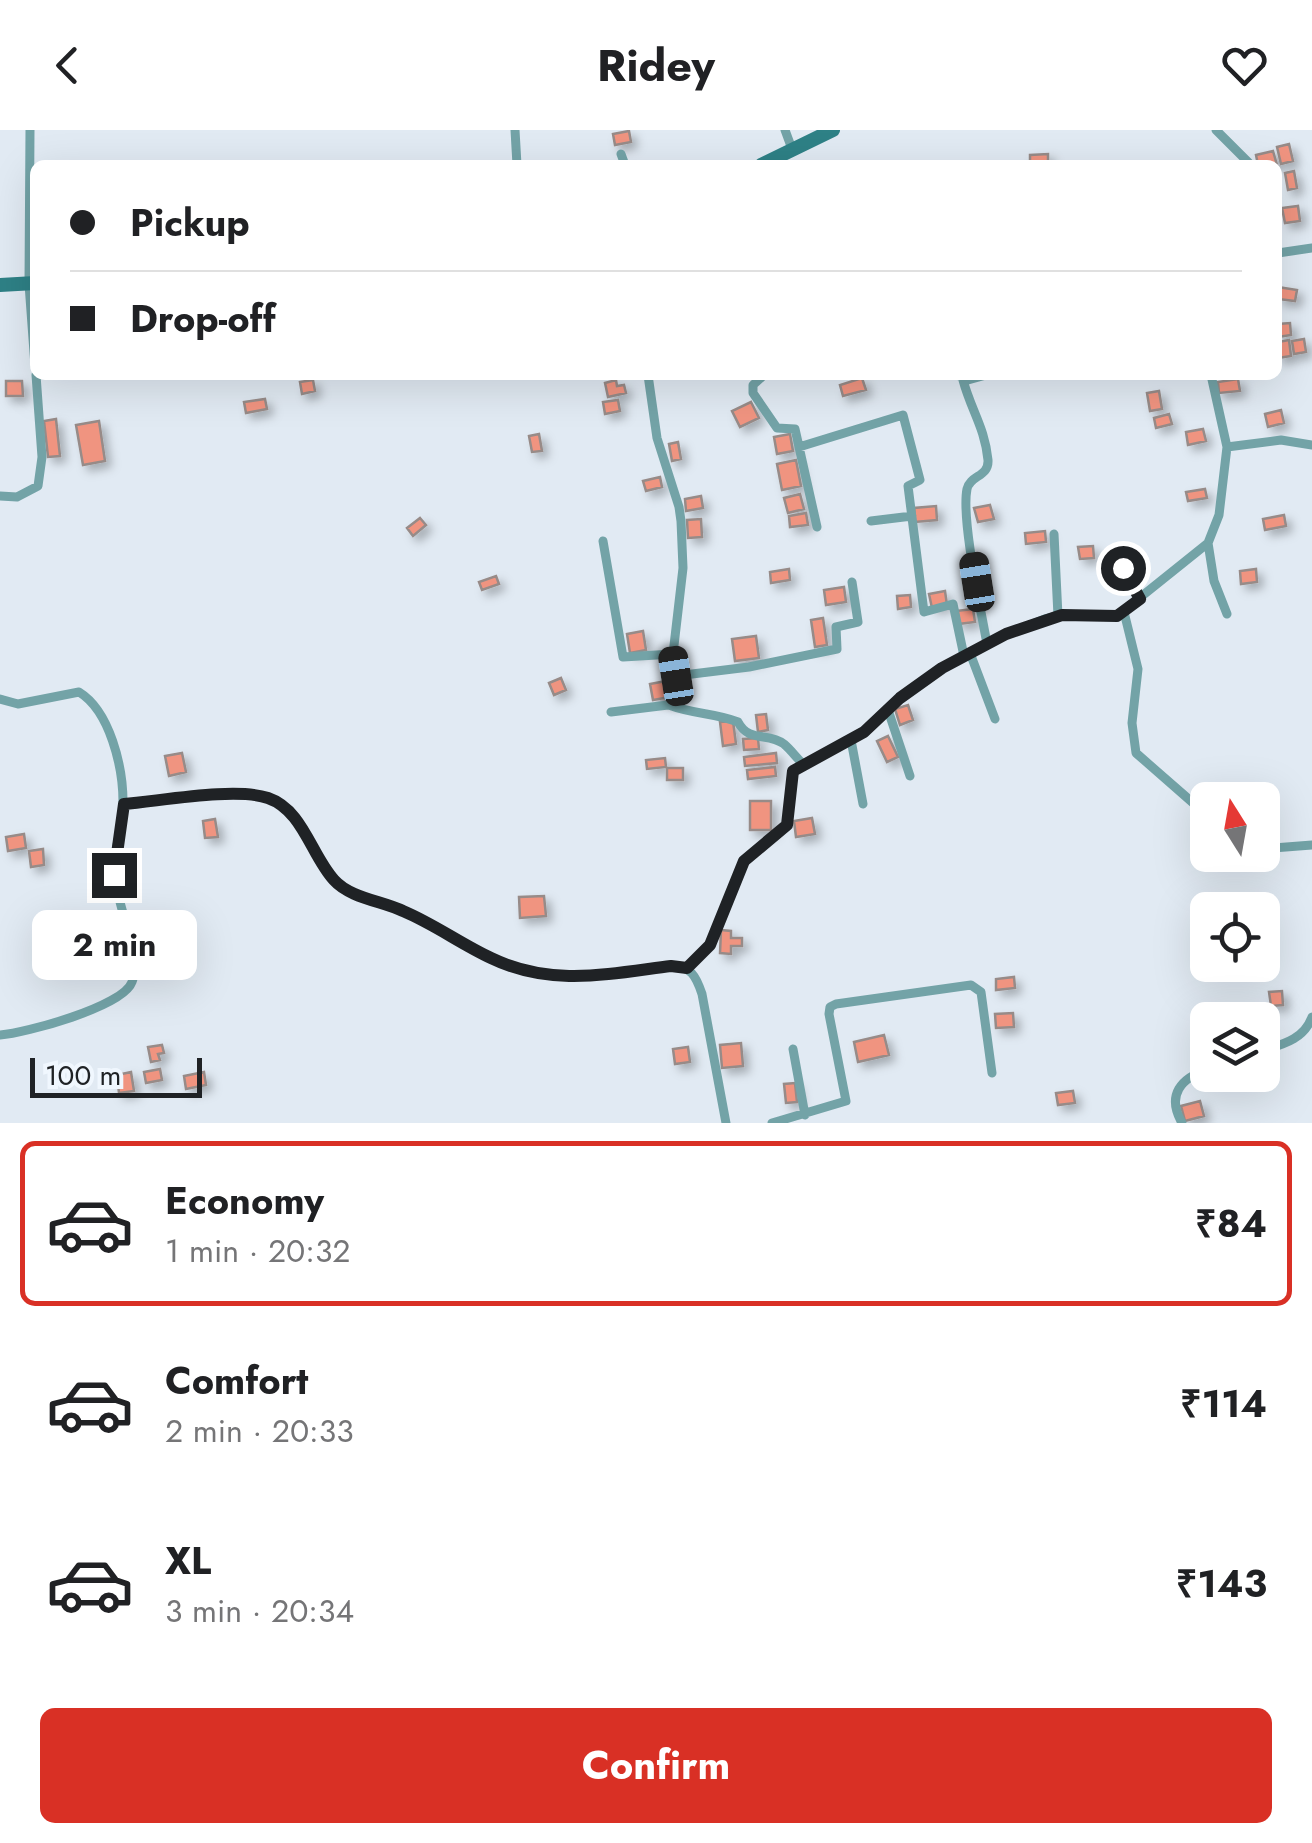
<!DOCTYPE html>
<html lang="en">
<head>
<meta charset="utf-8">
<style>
  :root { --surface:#fff; --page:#f2f2f2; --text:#202124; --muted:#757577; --line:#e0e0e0; --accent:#d93025 }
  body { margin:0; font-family:Jost,sans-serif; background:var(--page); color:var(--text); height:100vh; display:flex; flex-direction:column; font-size:38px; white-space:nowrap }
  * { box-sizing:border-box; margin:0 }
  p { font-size:32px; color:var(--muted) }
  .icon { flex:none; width:55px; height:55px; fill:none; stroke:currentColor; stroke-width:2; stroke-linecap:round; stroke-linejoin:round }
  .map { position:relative; height:993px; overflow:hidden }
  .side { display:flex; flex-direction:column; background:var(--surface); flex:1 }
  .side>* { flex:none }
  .hud { position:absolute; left:30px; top:30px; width:1252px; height:220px; border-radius:15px; box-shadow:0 10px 40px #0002; display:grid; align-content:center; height:220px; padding:0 40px; background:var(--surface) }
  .needle { width:65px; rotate:349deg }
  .controls { position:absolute; left:1190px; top:652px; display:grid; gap:20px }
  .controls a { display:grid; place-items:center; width:90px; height:90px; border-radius:15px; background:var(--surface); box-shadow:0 10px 40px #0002; font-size:50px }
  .scale { position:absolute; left:30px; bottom:25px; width:172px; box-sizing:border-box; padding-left:10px; border:5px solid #1f2225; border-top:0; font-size:28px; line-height:35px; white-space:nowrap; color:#1f2225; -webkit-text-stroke:8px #f0f7fe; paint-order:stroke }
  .end { position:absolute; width:45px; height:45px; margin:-22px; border:12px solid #1f2225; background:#fff; box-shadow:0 0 0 5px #fff }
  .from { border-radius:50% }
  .bubble { position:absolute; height:70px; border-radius:15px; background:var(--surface); box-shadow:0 10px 40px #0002; font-size:32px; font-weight:700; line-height:70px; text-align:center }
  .car { position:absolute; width:30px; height:60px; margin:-30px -15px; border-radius:12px; box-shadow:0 0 8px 2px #0007; background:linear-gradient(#222 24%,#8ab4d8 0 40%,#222 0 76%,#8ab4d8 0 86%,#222 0) }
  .hud b { display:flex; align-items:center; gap:35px; height:95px; font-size:38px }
  .hud b+b { border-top:2px solid var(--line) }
  .hud i { width:25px; height:25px; background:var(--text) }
  ul { padding:18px 0 0; list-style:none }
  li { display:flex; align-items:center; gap:30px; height:165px; margin:0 20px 15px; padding:0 20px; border:5px solid transparent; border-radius:15px }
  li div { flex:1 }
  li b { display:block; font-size:38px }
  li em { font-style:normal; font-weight:700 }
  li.on { border-color:var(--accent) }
  li>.icon { width:90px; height:90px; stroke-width:1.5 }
  .primary-button { display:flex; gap:20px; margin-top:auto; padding:20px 40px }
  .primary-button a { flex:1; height:115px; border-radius:15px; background:var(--accent); color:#fff; font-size:40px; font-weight:700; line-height:115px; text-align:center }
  header { display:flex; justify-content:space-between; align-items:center; height:130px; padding:0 40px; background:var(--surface); font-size:45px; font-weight:700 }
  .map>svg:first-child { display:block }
  .building { fill:#f09480; stroke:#978b88; stroke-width:2.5; filter:url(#shadow) }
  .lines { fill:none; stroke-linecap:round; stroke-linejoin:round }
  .street { stroke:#73a3a7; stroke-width:9 }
  .secondary { stroke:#2e8186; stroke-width:14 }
  .route { stroke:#1f2225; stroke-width:12 }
</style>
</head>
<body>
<header><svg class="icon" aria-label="back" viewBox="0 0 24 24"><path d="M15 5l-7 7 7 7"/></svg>Ridey<svg class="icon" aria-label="heart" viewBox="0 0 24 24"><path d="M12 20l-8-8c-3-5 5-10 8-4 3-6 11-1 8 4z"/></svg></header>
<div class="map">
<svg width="1312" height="993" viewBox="0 0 1312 993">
  <defs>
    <filter id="shadow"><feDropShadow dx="5.5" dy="5.5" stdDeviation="5" flood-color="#0004"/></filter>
  </defs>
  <rect width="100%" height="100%" fill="#e1eaf3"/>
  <path class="building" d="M629 1 631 12 615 15 613 4Z
    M1289 14 1293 31 1281 34 1277 17Z
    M1273 21 1277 35H1258L1256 25Z
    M1048 24V35H1030V25Z
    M1294 41 1297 58 1288 60 1285 43Z
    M1298 76 1300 91 1285 93 1282 78Z
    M1278 157 1297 160 1295 171 1278 169Z
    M1290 193 1291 205 1278 207V194Z
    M1304 209 1306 222 1294 224 1292 211Z
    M1289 210 1291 226 1278 228V212Z
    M862 248 866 260 843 266 840 255Z
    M1238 249 1240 261 1219 263 1218 252Z
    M313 250 315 261 302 264 300 252Z
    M616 250 617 256 624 255 626 263 608 267 605 253Z
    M6 251H22L23 266H6Z
    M1159 261 1162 279 1150 281 1147 263Z
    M265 269 267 279 246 283 244 272Z
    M618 270 620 281 605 284 603 272Z
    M751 272 759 288 740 297 732 281Z
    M1281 280 1284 293 1268 297 1265 284Z
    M1169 284 1172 294 1156 298 1154 288Z
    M56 289 60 326 48 327 44 291Z
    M99 291 105 331 83 335 76 295Z
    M1203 299 1206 311 1188 315 1186 302Z
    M539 304 542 321 532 322 529 306Z
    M790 304 793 321 777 324 774 307Z
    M678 312 681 329 672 331 669 314Z
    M796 330 801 356 782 360 777 334Z
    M660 347 662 357 646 361 643 351Z
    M1205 359 1207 368 1188 371 1186 362Z
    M800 364 804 379 788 383 784 368Z
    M701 366 703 378 686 381 685 369Z
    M990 375 994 389 978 392 974 378Z
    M936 376 937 390 915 392 914 378Z
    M806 383 808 395 790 397 789 386Z
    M1284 385 1286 396 1265 400 1263 389Z
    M420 388 426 395 413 406 407 398Z
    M701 389 702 407 688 408 687 390Z
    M1045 401 1046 412 1026 414 1025 403Z
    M1093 416 1094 428 1080 429 1078 417Z
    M789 439 790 450 771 453 770 442Z
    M1256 439 1257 452 1241 454 1240 441Z
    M496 446 499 454 482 460 479 452Z
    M844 457 846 472 826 475 824 460Z
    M945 461 947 475 932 478 929 464Z
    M910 465 911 477 898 479 897 466Z
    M973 479 975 492 958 494 956 481Z
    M823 488 827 515 815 517 811 490Z
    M643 501 646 520 630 523 627 504Z
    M756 506 759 528 735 531 732 509Z
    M561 548 566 560 554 565 549 553Z
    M666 551 670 567 653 570 650 554Z
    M908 575 913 590 900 595 895 579Z
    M766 584 768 600 758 602 756 585Z
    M733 591 736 614 723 616 720 592Z
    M888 606 898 627 887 632 877 611Z
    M758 608 759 619 744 620 743 609Z
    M182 623 186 642 169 646 165 626Z
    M776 623 777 633 745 636 744 627Z
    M665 628 666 637 647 639 646 630Z
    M775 637 776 646 748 649 747 640Z
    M667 638H683V650H667Z
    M750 671H771V700H750Z
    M812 688 815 704 796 707 794 691Z
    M215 689 218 707 205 708 203 691Z
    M24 704 26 718 8 721 6 707Z
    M43 719 44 735 31 737 29 721Z
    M544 766 546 786 520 788 519 767Z
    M721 800 731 801V808H742V816H731V824L720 823Z
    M1014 847 1015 858 996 860V849Z
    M1282 861 1283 875 1271 876 1269 862Z
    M1013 883 1014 897 996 898 995 884Z
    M884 905 889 925 858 932 854 912Z
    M741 913 743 936 722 938 720 915Z
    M162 915 164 923 158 924 160 930 151 932 148 917Z
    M688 917 690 932 675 934 673 919Z
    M160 939 162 950 146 953 144 942Z
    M131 942 134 961 119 963 117 945Z
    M204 942 206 955 186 959 184 946Z
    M795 953 797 972 786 973 784 954Z
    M1073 961 1075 973 1058 975 1056 963Z
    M1200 971 1204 986 1185 991 1181 976Z"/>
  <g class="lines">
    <path class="street" d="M30 0 29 154 35 236
      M515 0 517 35
      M785 0 792 19
      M1216 0 1251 35
      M621 24 625 35
      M1278 123 1312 118
      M764 245 753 255V263L777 298 795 299 817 397
      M957 245 968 250 986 245
      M963 250C971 280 985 298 988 330 989 347 970 345 967 359 961 389 981 480 987 514
      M799 317 903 285 920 350 908 356 924 482 953 474 964 526
      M1227 317 1281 310 1312 315
      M0 366 17 367 38 356 42 327 36 245
      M871 391 912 386
      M1054 404 1058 486
      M603 411 623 527 673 524
      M1208 413 1214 451 1227 484
      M1107 423 1128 444 1140 469
      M1124 482 1138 539 1132 593 1136 623 1208 686
      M970 523 995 589
      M676 546 749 537 837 519 836 497 858 492 852 452
      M0 569 18 574 79 562C110 581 123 637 123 672 124 697 112 721 115 747 117 776 142 826 132 852 123 877 25 903 0 905
      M669 575C692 584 716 583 738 592 749 613 768 602 784 614 790 619 796 627 802 633
      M888 580 910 646
      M611 582 668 575 676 568 673 524 683 438 681 391 679 377 657 308 648 245
      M851 610 863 674
      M124 674C161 671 236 657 268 668 303 680 311 725 334 750 350 768 382 771 404 781 434 794 461 814 491 828 552 857 608 843 671 836 691 836 696 846 702 864L726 993
      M1262 719 1312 715
      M687 838 710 815 744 731 787 695 793 641 864 602 900 569 942 538 1006 505 1045 489 1062 485 1117 486 1208 413 1219 385 1227 317 1211 245
      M793 919 805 985
      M1262 921C1284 914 1304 909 1312 887
      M772 993 846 971 829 884 830 877 836 874 971 855 981 862 992 943
      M1182 993C1166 965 1181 948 1208 939"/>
    <path class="secondary" d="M761 35 833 0
      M0 155 35 153"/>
  </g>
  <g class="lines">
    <path class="route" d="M114 745 124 674C161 671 235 657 268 668 303 680 311 725 334 750 350 768 382 771 403 781 434 794 461 814 491 828 551 857 608 844 671 836L687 838 710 815 744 731 787 695 793 641 864 602 900 568 942 538 1006 504 1062 485 1117 486 1140 469 1123 438"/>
  </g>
</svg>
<div class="controls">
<a><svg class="needle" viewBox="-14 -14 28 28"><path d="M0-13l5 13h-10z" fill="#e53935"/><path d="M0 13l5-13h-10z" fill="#757577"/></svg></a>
<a><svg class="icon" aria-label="locate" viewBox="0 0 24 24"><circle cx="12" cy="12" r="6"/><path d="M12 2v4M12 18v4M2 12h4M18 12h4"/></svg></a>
<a><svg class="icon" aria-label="layers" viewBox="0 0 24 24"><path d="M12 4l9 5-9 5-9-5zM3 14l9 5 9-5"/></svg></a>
</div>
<div class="scale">100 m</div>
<i class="end from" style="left:1123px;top:438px"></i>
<i class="end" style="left:114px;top:745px"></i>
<div class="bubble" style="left:32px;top:780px;width:165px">2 min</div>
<i class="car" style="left:977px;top:452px;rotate:351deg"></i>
<i class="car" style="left:676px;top:546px;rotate:351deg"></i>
<div class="hud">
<b><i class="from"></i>Pickup</b>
<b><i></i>Drop-off</b>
</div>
</div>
<section class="side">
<ul>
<li class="on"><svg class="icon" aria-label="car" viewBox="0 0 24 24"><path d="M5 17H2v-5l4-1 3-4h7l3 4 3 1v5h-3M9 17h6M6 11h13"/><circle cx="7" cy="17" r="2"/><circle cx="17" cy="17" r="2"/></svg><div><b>Economy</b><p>1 min · 20:32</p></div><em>₹84</em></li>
<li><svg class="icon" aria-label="car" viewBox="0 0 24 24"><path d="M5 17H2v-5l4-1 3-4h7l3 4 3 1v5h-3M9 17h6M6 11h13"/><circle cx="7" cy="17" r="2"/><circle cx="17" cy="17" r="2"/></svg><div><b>Comfort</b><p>2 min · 20:33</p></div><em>₹114</em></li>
<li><svg class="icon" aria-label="car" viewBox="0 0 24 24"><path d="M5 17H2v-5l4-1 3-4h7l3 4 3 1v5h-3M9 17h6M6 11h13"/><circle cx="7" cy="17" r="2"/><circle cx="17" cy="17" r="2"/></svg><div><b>XL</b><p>3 min · 20:34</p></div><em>₹143</em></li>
</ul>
<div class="primary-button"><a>Confirm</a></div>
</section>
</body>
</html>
